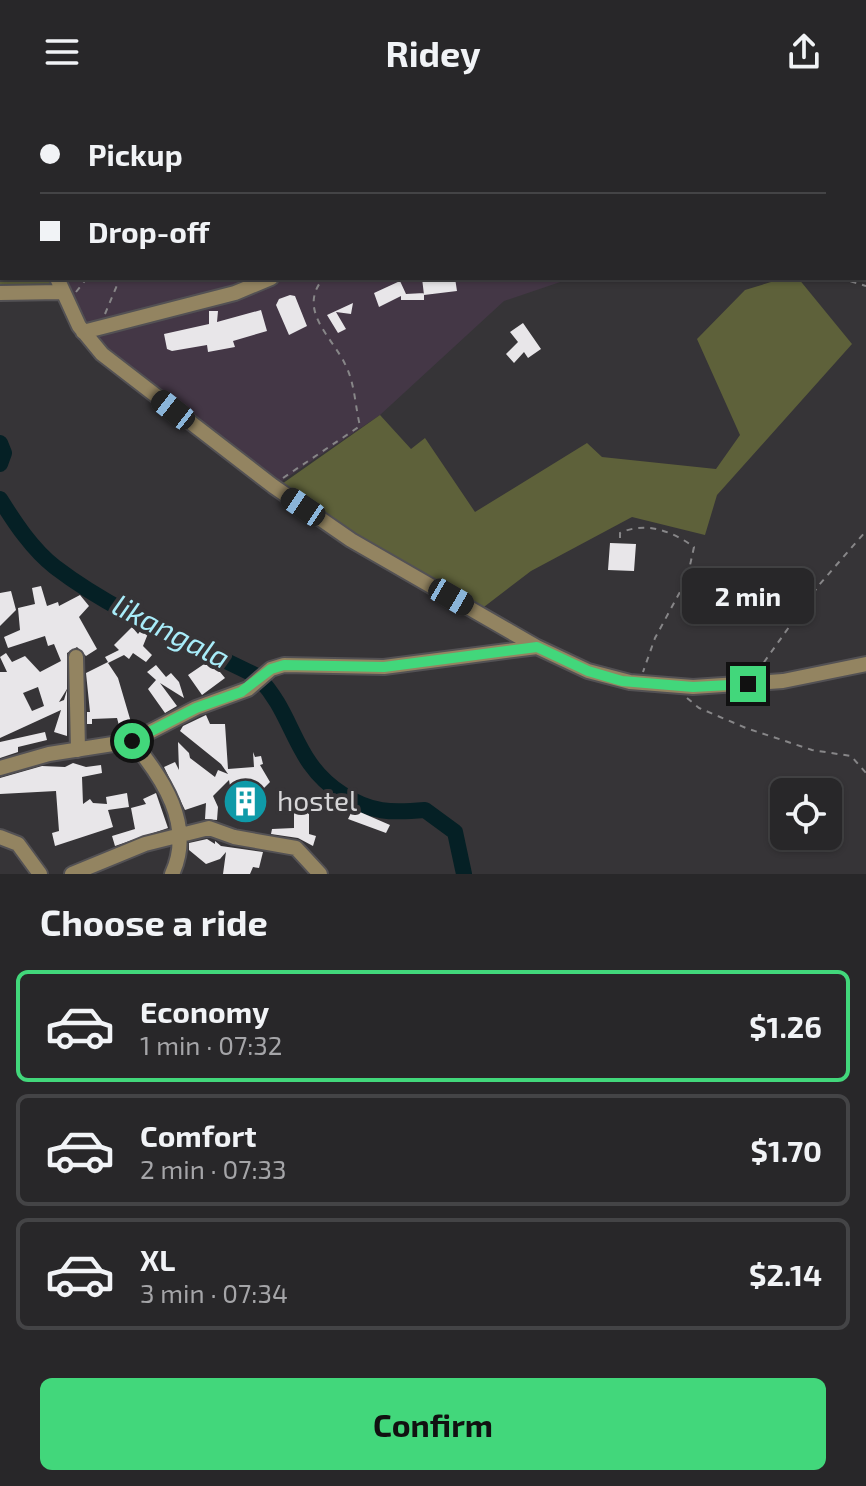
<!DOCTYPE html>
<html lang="en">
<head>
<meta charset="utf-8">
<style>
  :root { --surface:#282729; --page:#302f31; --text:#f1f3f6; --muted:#a5a5a8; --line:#444446; --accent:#42d77b }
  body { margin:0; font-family:"Exo 2",sans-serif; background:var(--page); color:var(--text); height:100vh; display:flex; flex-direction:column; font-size:30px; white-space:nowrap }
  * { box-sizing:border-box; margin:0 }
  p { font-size:26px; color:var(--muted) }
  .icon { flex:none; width:44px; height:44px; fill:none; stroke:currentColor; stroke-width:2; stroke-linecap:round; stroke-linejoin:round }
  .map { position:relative; height:770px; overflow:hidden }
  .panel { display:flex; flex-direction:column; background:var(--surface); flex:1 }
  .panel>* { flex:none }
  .top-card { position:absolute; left:0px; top:0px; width:866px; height:176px; box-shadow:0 2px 6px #0004,0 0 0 2px var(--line); display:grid; align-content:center; height:176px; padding:0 40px; background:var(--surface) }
  .fabs { position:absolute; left:770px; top:674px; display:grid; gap:16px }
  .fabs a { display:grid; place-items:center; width:72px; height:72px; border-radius:12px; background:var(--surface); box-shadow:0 2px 6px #0004,0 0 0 2px var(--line); font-size:40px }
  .end { position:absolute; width:36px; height:36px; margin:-18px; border:10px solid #42d77b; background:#111; box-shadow:0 0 0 4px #111 }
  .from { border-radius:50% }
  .bubble { position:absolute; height:56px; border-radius:12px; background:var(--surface); box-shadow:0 2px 6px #0004,0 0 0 2px var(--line); font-size:26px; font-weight:700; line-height:56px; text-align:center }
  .car { position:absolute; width:24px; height:48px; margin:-24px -12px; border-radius:10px; box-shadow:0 0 6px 2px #0007; background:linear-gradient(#222 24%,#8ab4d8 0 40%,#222 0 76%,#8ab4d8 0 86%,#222 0) }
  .top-card b { display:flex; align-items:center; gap:28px; height:76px; font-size:30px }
  .top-card b+b { border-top:2px solid var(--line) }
  .top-card i { width:20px; height:20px; background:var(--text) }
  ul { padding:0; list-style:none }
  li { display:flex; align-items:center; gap:24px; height:112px; margin:0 16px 12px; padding:0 24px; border:4px solid var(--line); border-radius:12px }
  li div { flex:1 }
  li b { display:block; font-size:30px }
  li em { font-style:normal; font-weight:700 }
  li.active { border-color:var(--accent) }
  li>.icon { width:72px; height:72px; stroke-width:1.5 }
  h2 { padding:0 40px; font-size:36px; line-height:96px }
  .cta { display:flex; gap:16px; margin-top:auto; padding:16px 40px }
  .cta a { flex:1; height:92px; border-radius:12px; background:var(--accent); color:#111; font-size:32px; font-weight:700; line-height:92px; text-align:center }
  header { display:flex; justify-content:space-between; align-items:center; height:104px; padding:0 40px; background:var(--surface); font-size:36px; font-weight:700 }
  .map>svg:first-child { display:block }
  .education { fill:#443746 }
  .forest { fill:#5e613a }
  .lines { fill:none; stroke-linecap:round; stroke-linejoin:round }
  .river { stroke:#052025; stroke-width:16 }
  .building { fill:#e8e6e9; fill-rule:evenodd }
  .minor-casing { stroke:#535154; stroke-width:18 }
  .path { stroke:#878688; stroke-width:2; stroke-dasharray:6 6; stroke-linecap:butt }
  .minor { stroke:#938461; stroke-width:14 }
  .route { stroke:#42d77b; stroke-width:10 }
  .labels { text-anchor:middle; stroke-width:8; stroke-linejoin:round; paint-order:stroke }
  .poi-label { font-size:28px; fill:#d7d6d8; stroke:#363437; text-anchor:start }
  .water-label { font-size:30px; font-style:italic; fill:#a8ecf9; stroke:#363437 }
</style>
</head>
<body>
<header><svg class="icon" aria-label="menu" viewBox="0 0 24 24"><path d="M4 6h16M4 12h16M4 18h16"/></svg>Ridey<svg class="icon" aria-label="share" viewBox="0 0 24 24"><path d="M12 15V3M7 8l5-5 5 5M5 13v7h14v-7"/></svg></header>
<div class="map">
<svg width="866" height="770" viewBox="0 0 866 770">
  <rect width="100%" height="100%" fill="#363437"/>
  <path class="education" d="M0 0H513L514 2H2V25Z
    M57 174H572L504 197 380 311 276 381 107 258Z"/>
  <path class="forest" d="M0 18 2 174H57L60 182 0 181Z
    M784 174H798L852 240 717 391 705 431 632 413 531 467 480 506 350 434 279 382 380 311 411 345 425 334 475 408 587 339 602 353 716 365 740 331 697 235 745 186Z"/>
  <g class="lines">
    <path class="river" d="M0 339 4 349 0 360
      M0 395C15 419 32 445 55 463 115 509 189 538 257 572 296 612 292 658 342 690 371 709 391 709 425 706L455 728 464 770"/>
  </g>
  <path class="building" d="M422 174H455L457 187 424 191Z
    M400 177 406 190 424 189V196H401V192L379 203 374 189Z
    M290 191 295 192 307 222 289 231 276 201 279 195Z
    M353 199 351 210 336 208 346 225 338 229 327 211Z
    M261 206 267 227 233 237 235 243 208 248 207 241 172 247 167 245 164 230 209 220V207H218L217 218Z
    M523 219 541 245 528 254 524 248 514 259 506 250 518 238 510 228Z
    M610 439 636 440 634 467 608 466Z
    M41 482 47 502 58 498 59 502 80 491 89 502 79 513 97 545 86 552 77 543 67 549V585L59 598 64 596 67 586V632L54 628 61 606 0 634V568H7L0 553 6 549 12 558 25 552 40 568 61 557 54 540 48 542 45 532 8 544 4 533 20 526 18 504 35 500 32 484ZM38 583 44 602 32 607 23 589Z
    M11 487 16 506 0 522V489Z
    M150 515 153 517 143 542 152 551 146 558 133 549 129 555 124 551 108 559 118 574 133 625 121 629 117 614 92 615V620H87V608H90L86 569 108 558 105 553 119 546 114 541 132 523 138 530Z
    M210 556 225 574 202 591 188 571Z
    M156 561 166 573 171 569 179 578 184 594 160 579 177 602 165 609 148 585 156 576 147 568Z
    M206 611 210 620H225L228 665 254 663 253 648 255 653 261 652 263 660 260 661 270 678 261 687 266 688 258 696 259 701 254 702 233 700 229 676 213 692 218 703 217 716 205 715 206 699 185 706 164 663 175 658 179 666 178 638 189 649 190 654 215 673 218 666 228 670 221 660 180 627 183 622Z
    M45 628 47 636 18 643V648L0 654V638Z
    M73 659 86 663 101 661 102 669 82 673 83 700 90 695 93 699 107 700 106 693 127 689 129 703 108 706 113 723 55 742 52 729 59 727 56 687 0 690V674L42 662 65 663Z
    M156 689 168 724 115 742 112 732 135 725 131 704 146 700 143 695Z
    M353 705 390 721 386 729 348 715Z
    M294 709H309V730L316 732 313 742 298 734 271 730 272 725 294 724Z
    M207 735 215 740V737L221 742 263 748 259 764 253 763 250 770H223L226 748 220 755 206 760 189 746V739Z"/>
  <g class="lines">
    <defs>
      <path id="minor" d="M21 0 23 2
        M292 2 293 0
        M0 14 2 18
        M57 174 79 222 102 250 273 382 351 436 537 543 588 567 630 578 693 583 783 577 866 560
        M0 189 61 188
        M83 228 235 189 271 174
        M76 553 78 646
        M132 637C162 673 195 721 172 770
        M0 664 49 650 132 637 196 604 248 585 271 565 284 561 384 563 537 543
        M0 733 18 740 40 770
        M72 770 145 740 209 724 234 733 296 744 320 770"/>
    </defs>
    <use href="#minor" class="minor-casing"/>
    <path class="path" d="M448 0 451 2
      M125 1 127 0
      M839 174 866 182
      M76 188 87 174
      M105 210 120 174
      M283 374 360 322C355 302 355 279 345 260 332 233 298 207 322 176
      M620 434V429C646 417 672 427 694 443L687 475 655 534 643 568
      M757 568 819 481 866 427
      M687 594 699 604 746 624 812 646 851 652 866 669"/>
    <use href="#minor" class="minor"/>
  </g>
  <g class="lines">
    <path class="route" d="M132 637 196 604 241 588 271 565 284 561 384 563 537 543 588 567 622 577 693 583 748 580"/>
  </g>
  <defs>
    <symbol id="building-disc" viewBox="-11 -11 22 22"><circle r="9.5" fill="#0f9aa8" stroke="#363437"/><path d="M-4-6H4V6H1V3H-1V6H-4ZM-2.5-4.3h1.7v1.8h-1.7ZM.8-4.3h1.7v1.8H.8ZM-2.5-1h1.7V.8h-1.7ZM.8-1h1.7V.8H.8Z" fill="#fff"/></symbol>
  </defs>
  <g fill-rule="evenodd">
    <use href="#building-disc" x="220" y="672" width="51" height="51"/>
  </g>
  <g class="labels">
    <g class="poi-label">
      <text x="277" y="707">hostel</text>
    </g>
    <g class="water-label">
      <text transform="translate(171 528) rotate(27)" y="10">likangala</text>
    </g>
  </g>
</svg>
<div class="fabs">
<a><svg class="icon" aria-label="locate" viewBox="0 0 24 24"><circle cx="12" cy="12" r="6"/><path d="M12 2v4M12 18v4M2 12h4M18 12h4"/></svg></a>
</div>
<i class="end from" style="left:132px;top:637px"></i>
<i class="end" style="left:748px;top:580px"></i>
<div class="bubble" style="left:682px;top:464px;width:132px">2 min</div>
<i class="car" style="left:173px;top:306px;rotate:308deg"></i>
<i class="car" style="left:303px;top:403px;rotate:304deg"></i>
<i class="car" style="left:451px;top:493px;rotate:120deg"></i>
<div class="top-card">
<b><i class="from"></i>Pickup</b>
<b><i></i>Drop-off</b>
</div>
</div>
<section class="panel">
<h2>Choose a ride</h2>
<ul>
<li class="active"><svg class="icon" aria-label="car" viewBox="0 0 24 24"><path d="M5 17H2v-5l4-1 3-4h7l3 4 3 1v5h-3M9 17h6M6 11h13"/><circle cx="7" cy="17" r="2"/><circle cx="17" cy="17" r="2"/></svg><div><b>Economy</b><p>1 min · 07:32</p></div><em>$1.26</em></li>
<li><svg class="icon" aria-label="car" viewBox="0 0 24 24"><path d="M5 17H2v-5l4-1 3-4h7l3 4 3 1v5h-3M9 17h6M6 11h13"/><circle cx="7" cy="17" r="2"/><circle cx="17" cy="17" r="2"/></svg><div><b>Comfort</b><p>2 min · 07:33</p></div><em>$1.70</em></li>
<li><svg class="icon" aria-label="car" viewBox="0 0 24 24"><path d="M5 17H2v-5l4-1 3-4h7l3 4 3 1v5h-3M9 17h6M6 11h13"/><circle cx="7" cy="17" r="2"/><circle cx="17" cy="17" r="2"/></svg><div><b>XL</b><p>3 min · 07:34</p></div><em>$2.14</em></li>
</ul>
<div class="cta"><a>Confirm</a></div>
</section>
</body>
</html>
